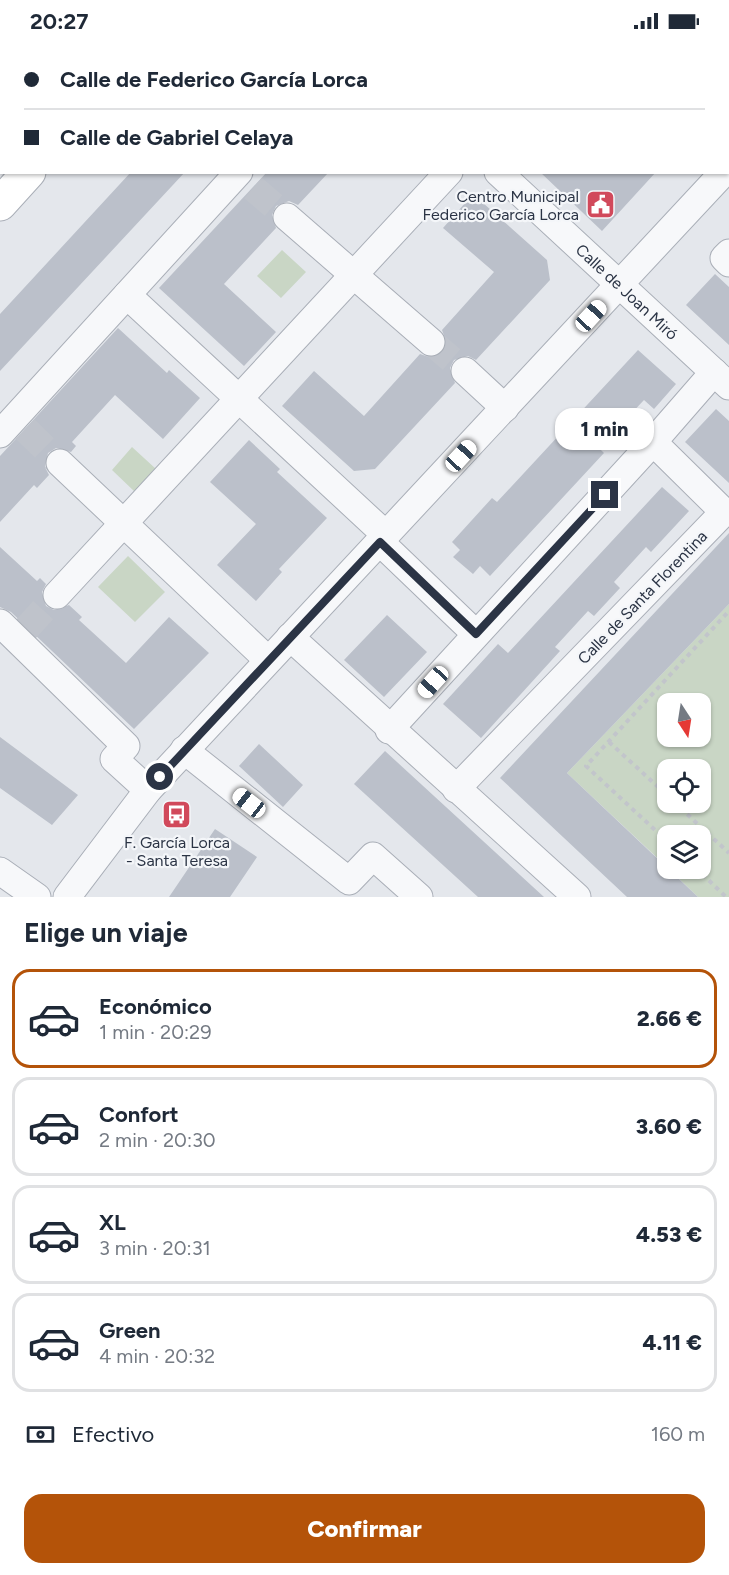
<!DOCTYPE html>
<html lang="es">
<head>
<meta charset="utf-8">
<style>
  :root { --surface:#fff; --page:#f2f2f3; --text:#1f2937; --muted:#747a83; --line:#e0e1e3; --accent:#b45309 }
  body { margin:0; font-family:Figtree,sans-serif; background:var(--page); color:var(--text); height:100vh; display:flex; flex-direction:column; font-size:22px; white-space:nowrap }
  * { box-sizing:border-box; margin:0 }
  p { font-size:20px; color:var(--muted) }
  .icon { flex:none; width:33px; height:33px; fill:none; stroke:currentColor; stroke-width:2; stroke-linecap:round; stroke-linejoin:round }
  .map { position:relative; height:855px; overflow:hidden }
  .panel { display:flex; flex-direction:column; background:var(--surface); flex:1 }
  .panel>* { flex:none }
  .banner { position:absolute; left:0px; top:0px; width:729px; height:132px; box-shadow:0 2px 4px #0004; display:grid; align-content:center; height:132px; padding:0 24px; background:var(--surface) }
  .needle { width:39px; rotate:168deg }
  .controls { position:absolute; left:657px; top:651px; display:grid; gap:12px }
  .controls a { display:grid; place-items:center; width:54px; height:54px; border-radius:12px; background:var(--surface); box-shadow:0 2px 4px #0004; font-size:30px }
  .end { position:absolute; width:27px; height:27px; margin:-14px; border:8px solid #2b3445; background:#fff; box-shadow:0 0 0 3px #fff }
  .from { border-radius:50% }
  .bubble { position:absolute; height:42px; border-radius:18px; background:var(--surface); box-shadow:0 2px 4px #0004; font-size:20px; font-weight:800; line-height:42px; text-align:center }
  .car { position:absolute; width:18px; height:36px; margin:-18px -9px; border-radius:8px; box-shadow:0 0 4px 2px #0007; background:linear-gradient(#fff 24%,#345 0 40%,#fff 0 76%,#345 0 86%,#fff 0) }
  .banner b { display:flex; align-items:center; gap:21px; height:57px; font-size:22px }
  .banner b+b { border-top:2px solid var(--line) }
  .banner i { width:15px; height:15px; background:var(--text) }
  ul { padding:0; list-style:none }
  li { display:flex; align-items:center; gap:18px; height:99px; margin:0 12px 9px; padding:0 12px; border:3px solid var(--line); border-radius:18px }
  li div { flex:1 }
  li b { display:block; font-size:22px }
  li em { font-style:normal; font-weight:800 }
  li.on { border-color:var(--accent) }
  li>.icon { width:54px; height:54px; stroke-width:1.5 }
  h2 { padding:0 24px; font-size:27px; line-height:72px }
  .pay { display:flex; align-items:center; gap:15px; height:66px; padding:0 24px; font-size:22px }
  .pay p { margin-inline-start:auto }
  .action { display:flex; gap:12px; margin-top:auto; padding:12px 24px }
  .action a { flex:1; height:69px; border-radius:18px; background:var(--accent); color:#fff; font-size:24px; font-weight:800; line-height:69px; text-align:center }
  .status { display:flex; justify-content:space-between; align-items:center; height:42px; padding:0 30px; background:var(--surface); direction:ltr }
  .status svg { height:16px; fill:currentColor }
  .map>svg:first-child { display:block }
  .green { fill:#c9d6c5; fill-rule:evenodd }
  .building { fill:#bbc0ca }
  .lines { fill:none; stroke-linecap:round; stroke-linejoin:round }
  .street-tunnel { stroke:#bfc3cb; stroke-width:27; stroke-dasharray:27 14; stroke-linecap:butt }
  .street-casing { stroke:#a9aeb7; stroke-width:29 }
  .secondary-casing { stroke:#a9aeb7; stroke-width:35 }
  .path { stroke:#c2c5cb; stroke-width:4; stroke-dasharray:4.5 4.5; stroke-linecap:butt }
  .street { stroke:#f7f8fa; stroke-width:27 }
  .secondary { stroke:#fff; stroke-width:33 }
  .route { stroke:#2b3445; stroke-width:8 }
  .labels { text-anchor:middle; stroke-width:4.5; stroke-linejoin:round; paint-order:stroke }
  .poi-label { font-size:16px; fill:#2b3445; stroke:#f4f6f9; text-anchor:end }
  .street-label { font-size:16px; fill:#2b3445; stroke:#f4f6f9 }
</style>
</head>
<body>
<div class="status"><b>20:27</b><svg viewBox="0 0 49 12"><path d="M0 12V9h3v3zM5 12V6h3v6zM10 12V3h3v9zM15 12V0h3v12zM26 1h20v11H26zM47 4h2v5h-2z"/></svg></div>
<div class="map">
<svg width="729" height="855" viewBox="0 0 729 855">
  <rect width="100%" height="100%" fill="#e4e7ec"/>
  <path class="green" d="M282 208 306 230 281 256 257 234Z
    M132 405 156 427 135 450 112 428Z
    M128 514 165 550 135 580 98 545Z
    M729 562V855H698L668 826H700V794H668V826L567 731ZM668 662H700V694H668ZM668 728H700V760H668Z"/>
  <path class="building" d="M131 130H185L0 329V272Z
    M267 130H329L298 163 289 159 276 164 272 173 276 186 224 242 276 290 244 324 159 246Z
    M540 130H656L602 189Z
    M473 152 547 218 550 238 476 318 468 314 454 318 450 326 455 341 375 427 354 429 282 364 314 329 364 374 420 312 429 315 442 311 447 302 442 288 494 230 443 186Z
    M715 232 729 245V303L686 263Z
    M118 286 167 331 169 328 200 356 163 397 115 353 72 400 76 404 71 410 56 406 48 411 45 425 49 433 37 446 34 443 0 480V414Z
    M638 308 676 342 654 367 644 358 629 374 627 373 598 405 604 411 490 534 480 524 473 532 453 515 460 508 452 500 492 456 497 460Z
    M716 367 729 379V441L685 400Z
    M249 398 280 427 277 430 327 476 279 527 282 530 256 559 217 523 256 482 210 440Z
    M662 445 689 469 651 510 646 505 614 540 620 546 594 574 588 569 555 605 560 609 481 696 443 662 498 602 508 611Z
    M729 491V562L567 731 698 855H627L500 736Z
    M0 505 37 539 40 536 46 542 42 550 46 564 54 568 69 563 82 575 79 578 126 621 169 575 209 611 134 687 11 570 0 565Z
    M387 573 427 610 384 655 344 618Z
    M0 695 78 753 52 783 0 746Z
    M259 702 303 743 283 765 239 724Z
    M385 709 544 855H478L354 742Z
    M215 787 257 815 230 855H169Z"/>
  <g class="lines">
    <path class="street-tunnel" d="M253 146 287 175
      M431 300 465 329
      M25 387 60 421
      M25 588 57 553"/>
    <defs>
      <g id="street">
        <path d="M356 0 358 2"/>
        <path d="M565 0 567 2"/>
        <path d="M714 0 715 2"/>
        <path d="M434 2 435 0"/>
        <path id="s1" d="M498 130 729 344"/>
        <path d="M287 175 431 300"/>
        <path d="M729 211 724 216 729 221"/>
        <path d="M127 253 386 493"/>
        <path d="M465 329 505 366"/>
        <path d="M0 392 239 130"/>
        <path d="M653 400 714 330"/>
        <path d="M60 421 268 618"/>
        <path d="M380 500 476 592"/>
        <path d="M57 553 449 130"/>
        <path d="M0 581 126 704 114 717 148 748"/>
        <path d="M290 595 577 855"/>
        <path d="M389 688 653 400 724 470 456 747"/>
        <path d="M184 708 349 839 373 814 419 855"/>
        <path d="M0 829 37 855"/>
        <path d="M67 855 148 748 724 130"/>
      </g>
      <path id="secondary" d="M150 2 151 0
        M0 162 29 130"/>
    </defs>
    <use href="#street" class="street-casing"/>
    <use href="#secondary" class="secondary-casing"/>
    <path class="path" d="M25 2 26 0
      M93 2 95 0
      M0 102 2 101
      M609 700 668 754
      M674 760 729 811
      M668 800 586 724 729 569
      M696 826 726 855"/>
    <use href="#street" class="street"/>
    <use href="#secondary" class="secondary"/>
  </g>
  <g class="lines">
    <path class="route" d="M160 735 380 500 476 592 605 453"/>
  </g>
  <defs>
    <symbol id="civic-square" viewBox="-11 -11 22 22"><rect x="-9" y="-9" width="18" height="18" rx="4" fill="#d1495b" stroke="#f4f6f9"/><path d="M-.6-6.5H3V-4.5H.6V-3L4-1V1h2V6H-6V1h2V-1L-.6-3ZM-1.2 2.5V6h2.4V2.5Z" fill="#fff"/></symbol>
    <symbol id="bus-square" viewBox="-11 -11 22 22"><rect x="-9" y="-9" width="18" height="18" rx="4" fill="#d1495b" stroke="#f4f6f9"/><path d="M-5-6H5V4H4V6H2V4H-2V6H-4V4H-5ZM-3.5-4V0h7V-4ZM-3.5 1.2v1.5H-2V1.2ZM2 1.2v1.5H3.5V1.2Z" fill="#fff"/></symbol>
  </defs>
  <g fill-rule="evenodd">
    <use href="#civic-square" x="584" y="146" width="33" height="33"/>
    <use href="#bus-square" x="160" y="756" width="33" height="33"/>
  </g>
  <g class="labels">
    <g class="poi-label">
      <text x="579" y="160">Centro Municipal<tspan x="579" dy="18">Federico García Lorca</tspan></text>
      <text x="177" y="806" text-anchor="middle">F. García Lorca<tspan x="177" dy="18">- Santa Teresa</tspan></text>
    </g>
    <g class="street-label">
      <text dy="6" stroke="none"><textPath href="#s1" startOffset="176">Calle de Joan Miró</textPath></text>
      <text transform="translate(642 555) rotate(-46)" y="6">Calle de Santa Florentina</text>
    </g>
  </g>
</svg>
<div class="controls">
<a><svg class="needle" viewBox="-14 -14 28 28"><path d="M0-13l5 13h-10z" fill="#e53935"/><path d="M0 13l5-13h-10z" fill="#747a83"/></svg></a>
<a><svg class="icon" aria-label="locate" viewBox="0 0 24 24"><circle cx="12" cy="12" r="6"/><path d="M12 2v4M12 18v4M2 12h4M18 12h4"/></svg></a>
<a><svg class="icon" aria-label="layers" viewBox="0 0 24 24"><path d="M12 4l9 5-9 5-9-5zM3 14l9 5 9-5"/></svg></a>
</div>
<i class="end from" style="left:160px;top:735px"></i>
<i class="end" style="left:605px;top:453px"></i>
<div class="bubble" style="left:555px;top:366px;width:99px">1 min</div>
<i class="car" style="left:591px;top:274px;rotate:43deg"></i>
<i class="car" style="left:461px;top:414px;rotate:43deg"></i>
<i class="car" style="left:433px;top:640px;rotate:222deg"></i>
<i class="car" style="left:249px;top:761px;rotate:308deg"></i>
<div class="banner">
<b><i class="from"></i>Calle de Federico García Lorca</b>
<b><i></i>Calle de Gabriel Celaya</b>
</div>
</div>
<section class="panel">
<h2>Elige un viaje</h2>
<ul>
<li class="on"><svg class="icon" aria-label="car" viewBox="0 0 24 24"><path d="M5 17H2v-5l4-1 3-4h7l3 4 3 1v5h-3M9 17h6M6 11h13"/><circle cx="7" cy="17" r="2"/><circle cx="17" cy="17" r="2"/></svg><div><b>Económico</b><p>1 min · 20:29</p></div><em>2.66 €</em></li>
<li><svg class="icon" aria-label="car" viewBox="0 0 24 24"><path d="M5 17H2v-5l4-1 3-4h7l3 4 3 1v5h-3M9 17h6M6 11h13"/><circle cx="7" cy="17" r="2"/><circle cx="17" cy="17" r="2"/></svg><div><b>Confort</b><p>2 min · 20:30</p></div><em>3.60 €</em></li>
<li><svg class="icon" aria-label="car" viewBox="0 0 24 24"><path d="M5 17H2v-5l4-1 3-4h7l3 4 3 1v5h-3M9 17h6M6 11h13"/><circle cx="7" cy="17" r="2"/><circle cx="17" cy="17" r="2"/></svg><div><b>XL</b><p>3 min · 20:31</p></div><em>4.53 €</em></li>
<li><svg class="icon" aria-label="car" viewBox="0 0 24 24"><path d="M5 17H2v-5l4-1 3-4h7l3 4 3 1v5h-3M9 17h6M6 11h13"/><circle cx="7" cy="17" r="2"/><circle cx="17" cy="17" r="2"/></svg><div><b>Green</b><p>4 min · 20:32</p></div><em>4.11 €</em></li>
</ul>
<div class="pay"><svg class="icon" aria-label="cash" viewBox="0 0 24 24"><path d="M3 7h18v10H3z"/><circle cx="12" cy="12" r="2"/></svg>Efectivo<p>160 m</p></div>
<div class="action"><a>Confirmar</a></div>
</section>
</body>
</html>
